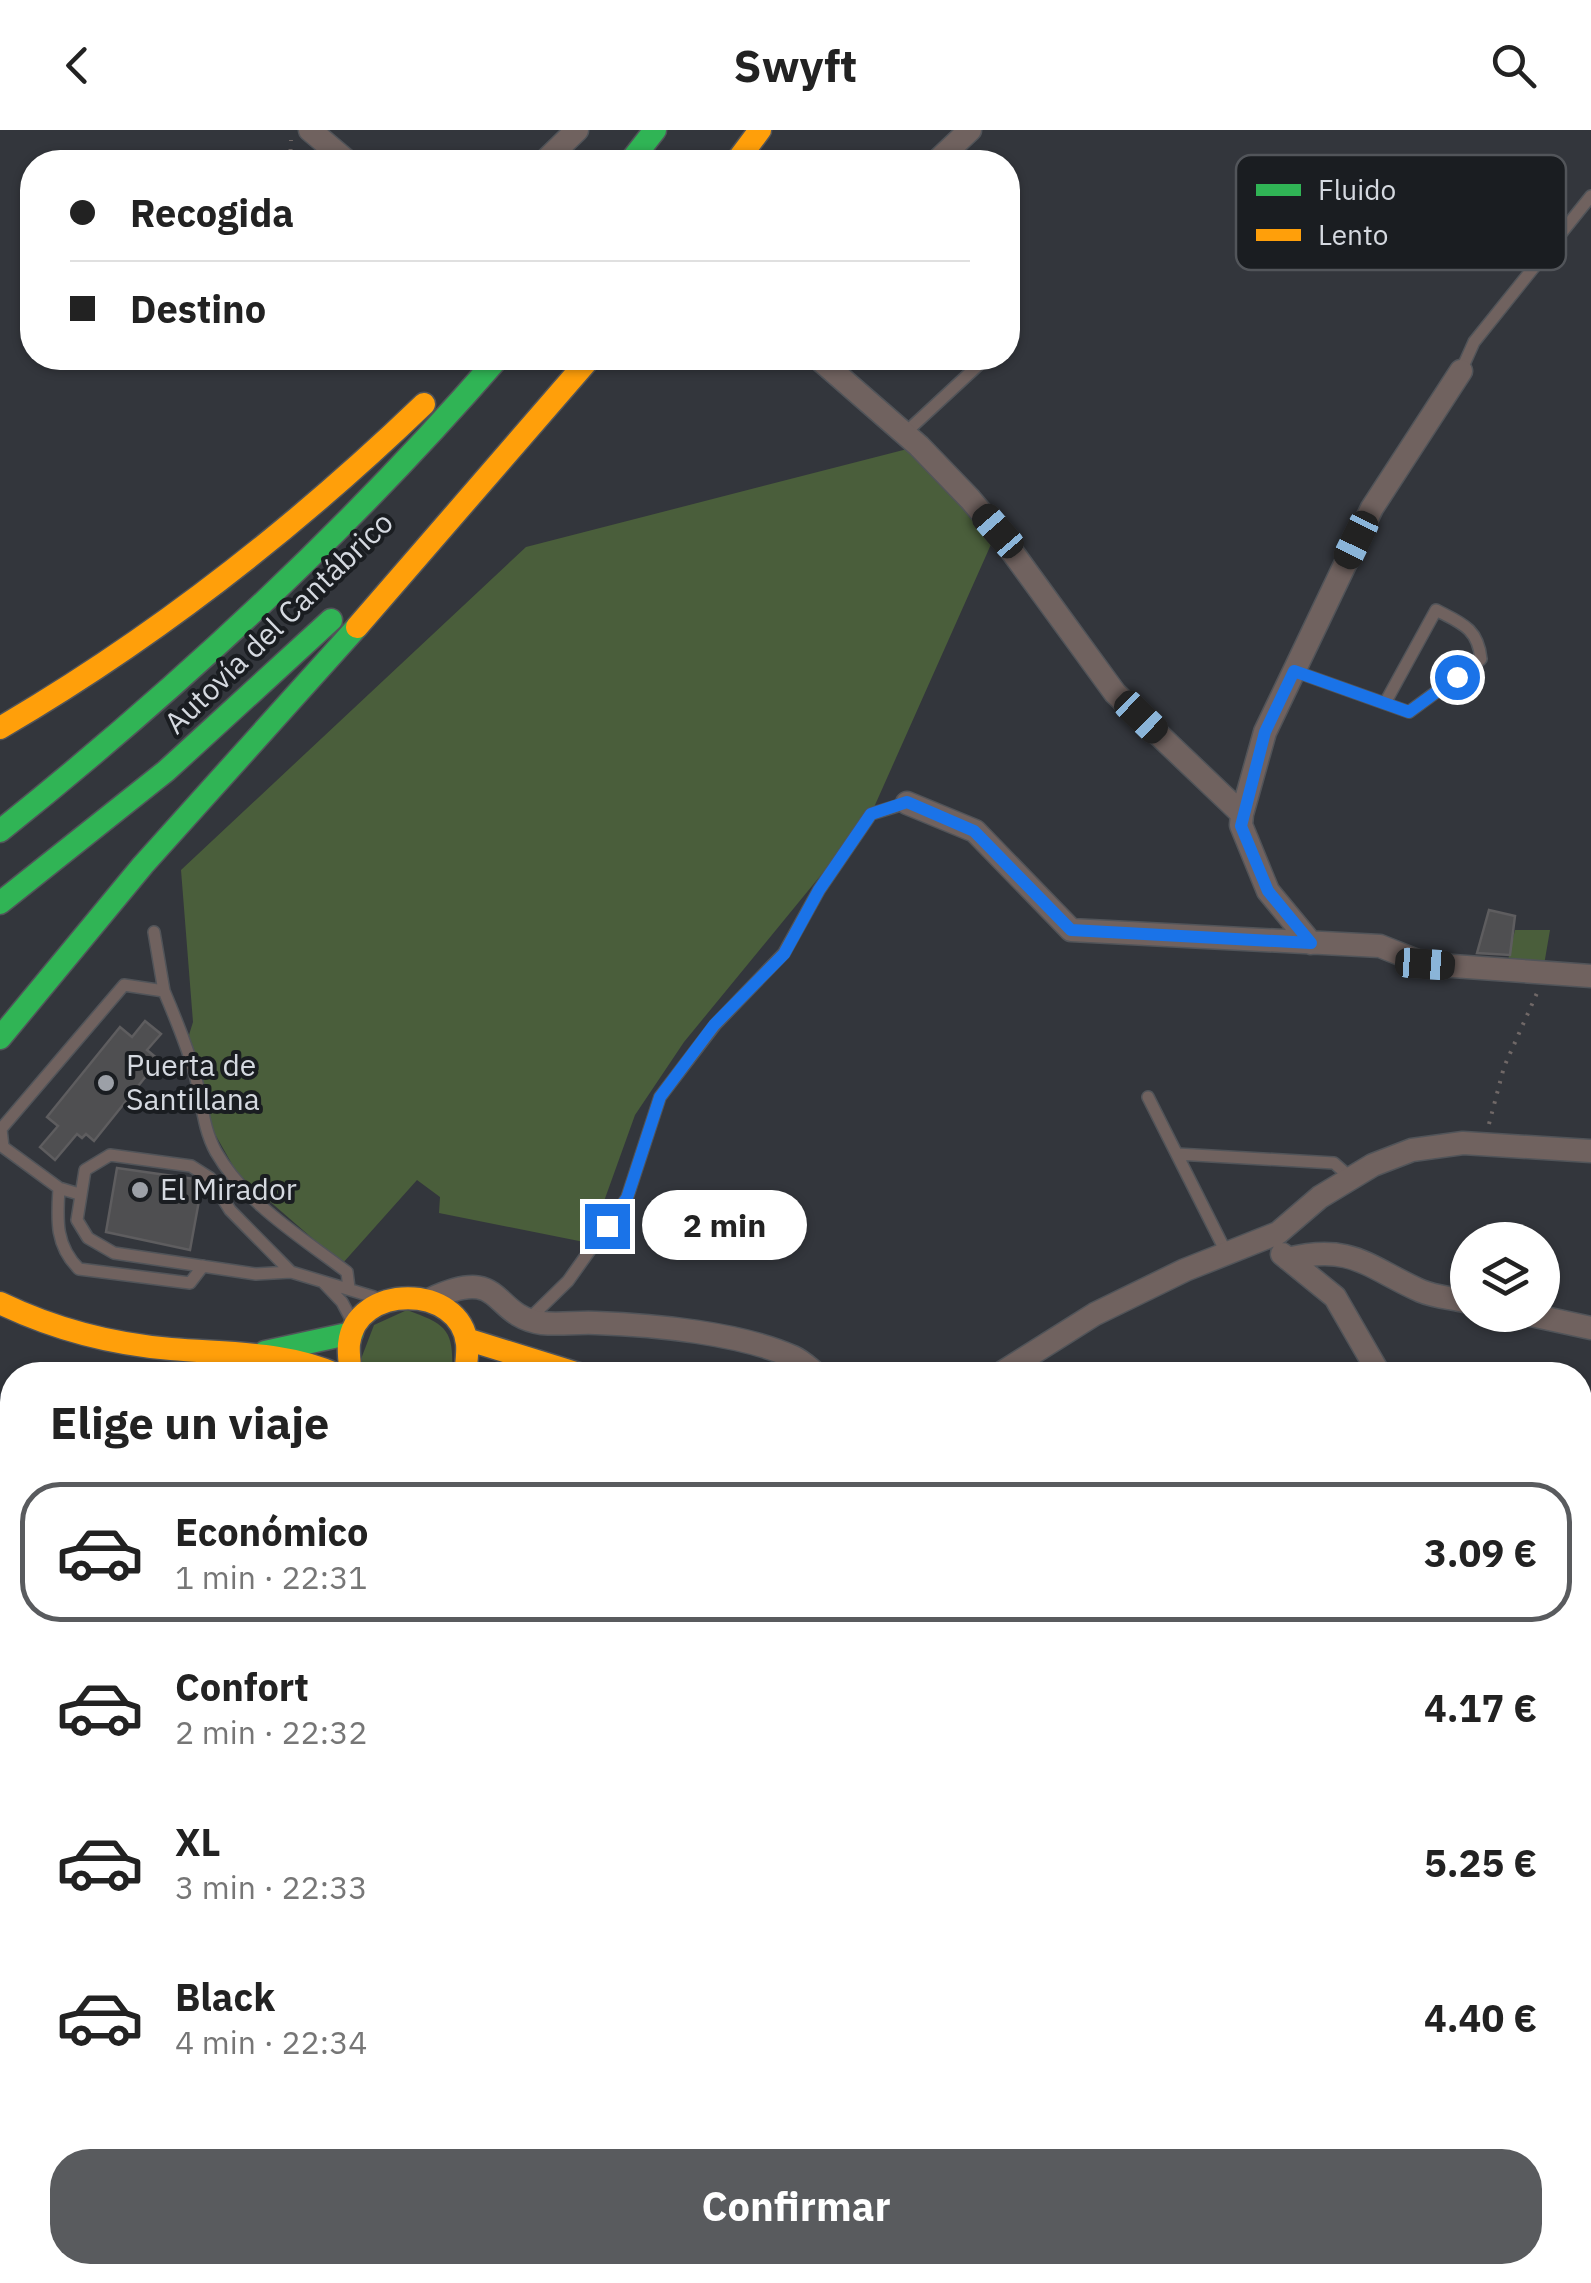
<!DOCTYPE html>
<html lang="es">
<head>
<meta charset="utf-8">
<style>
  :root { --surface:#fff; --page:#f2f2f2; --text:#222; --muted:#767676; --line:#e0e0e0; --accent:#595b5e }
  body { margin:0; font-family:"IBM Plex Sans",sans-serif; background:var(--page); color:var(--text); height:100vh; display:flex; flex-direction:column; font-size:38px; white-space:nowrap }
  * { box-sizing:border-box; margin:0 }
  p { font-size:32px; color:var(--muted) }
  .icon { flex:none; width:55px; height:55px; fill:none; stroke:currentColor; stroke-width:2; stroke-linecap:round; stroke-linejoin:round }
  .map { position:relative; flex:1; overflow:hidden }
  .details { position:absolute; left:0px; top:1232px; width:1592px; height:922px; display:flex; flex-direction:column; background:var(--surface); border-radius:40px 40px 0 0; box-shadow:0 2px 8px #0004 }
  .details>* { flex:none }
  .guide { position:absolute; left:20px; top:20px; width:1000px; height:220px; border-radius:40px; box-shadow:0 2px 8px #0004; display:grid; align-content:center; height:220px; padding:0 50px; background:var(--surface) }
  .buttons { position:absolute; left:1450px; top:1092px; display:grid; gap:20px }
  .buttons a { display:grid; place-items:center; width:110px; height:110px; border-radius:50%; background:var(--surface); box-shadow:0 2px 8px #0004; font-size:50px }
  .end { position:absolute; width:45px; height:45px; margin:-22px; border:12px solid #1a73e8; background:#fff; box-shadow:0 0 0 5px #fff }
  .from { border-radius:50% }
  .bubble { position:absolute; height:70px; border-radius:35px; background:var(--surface); box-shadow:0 2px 8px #0004; font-size:32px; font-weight:700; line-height:70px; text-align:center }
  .car { position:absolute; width:30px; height:60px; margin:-30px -15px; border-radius:12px; box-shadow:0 0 8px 2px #0007; background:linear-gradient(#222 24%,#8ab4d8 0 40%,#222 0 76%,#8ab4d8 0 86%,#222 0) }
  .guide b { display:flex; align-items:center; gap:35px; height:95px; font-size:38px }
  .guide b+b { border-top:2px solid var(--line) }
  .guide i { width:25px; height:25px; background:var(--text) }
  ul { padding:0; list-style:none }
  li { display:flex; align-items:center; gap:30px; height:140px; margin:0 20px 15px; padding:0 30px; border:5px solid transparent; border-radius:40px }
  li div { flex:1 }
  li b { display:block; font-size:38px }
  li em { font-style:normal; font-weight:700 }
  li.selected { border-color:var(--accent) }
  li>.icon { width:90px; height:90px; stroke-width:1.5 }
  h2 { padding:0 50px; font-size:45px; line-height:120px }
  .action { display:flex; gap:20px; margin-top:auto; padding:20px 50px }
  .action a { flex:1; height:115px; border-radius:40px; background:var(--accent); color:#fff; font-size:40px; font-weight:700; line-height:115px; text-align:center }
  header { display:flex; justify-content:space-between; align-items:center; height:130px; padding:0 50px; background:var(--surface); font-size:45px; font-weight:700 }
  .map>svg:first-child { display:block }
  .built { fill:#323a49 }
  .green { fill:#4a5e3b }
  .forest { fill:#446127 }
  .building { fill:#4f4f51; stroke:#5e5d5f; stroke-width:2.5 }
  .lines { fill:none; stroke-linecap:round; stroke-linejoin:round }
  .lane-casing { stroke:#515459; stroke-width:14 }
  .street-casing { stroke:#515459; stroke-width:25 }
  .fast-casing { stroke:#515459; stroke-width:25 }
  .slow-casing { stroke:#515459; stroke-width:25 }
  .path { stroke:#706867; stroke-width:4; stroke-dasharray:2.5 8; stroke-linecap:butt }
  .lane { stroke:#70625f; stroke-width:11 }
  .street { stroke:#70625f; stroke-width:22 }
  .fast { stroke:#30b455; stroke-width:22 }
  .slow { stroke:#ff9f0a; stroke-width:22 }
  .rail-casing { stroke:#746d6d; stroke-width:10 }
  .rail { stroke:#1a1d21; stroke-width:6; stroke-dasharray:19; stroke-linecap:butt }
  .route { stroke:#1a73e8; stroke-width:12 }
  .poi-dot { fill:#9ca0a7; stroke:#1a1d21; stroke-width:4 }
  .labels { text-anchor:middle; stroke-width:8; stroke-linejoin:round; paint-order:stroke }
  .street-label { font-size:30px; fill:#d5d9e0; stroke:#1a1d21 }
  .poi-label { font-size:30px; fill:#d5d9e0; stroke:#1a1d21; text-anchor:start }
  .key { fill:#1a1d21; stroke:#52555a; stroke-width:2.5 }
  .key-label { font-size:28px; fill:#d5d9e0 }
</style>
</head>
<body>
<header><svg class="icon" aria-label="back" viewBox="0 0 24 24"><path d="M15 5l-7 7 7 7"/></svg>Swyft<svg class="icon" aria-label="search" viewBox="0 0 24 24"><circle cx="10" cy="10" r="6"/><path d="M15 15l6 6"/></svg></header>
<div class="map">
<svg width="1591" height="2153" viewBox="0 0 1591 2153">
  <rect width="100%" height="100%" fill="#33363c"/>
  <path class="built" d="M0 1264 12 1266V1883H0Z"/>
  <path class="green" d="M919 316 997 401 871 684 684 912 635 985 589 1113 439 1083 440 1067 417 1050 342 1134 237 1043 211 997 189 905 193 892 181 740 526 417Z
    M1515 800H1550L1544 835 1508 830Z
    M407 1180C448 1195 454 1200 452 1245H365L361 1229 374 1195Z"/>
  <path class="forest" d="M0 1978H12V2142L240 2143 238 2153H0Z"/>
  <path class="building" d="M1489 780 1515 786 1510 825 1477 823Z
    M145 891 161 904 147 920 159 930 94 1011 86 1004 82 1008 77 1004 55 1030 40 1017 58 996 47 987 120 897 132 907Z
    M117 1038 194 1049 202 1054 190 1120 106 1102Z"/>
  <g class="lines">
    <defs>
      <path id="lane" d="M1461 241 1474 212 1591 66
        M904 304 986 228
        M1294 541 1409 582 1481 529C1478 498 1461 493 1436 480L1385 573
        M154 802 164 861
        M1148 967 1227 1124
        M1177 1024 1334 1033 1351 1048
        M59 1058C57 1090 55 1115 79 1139L190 1153 203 1136
        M79 1064 59 1058 3 1017 1 999 124 855 164 861C175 887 186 913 194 941 202 968 202 997 216 1022 245 1073 301 1107 347 1142L349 1158
        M291 1142 230 1080 210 1048 191 1036 110 1025 85 1040 77 1090 88 1108 114 1123 256 1144 291 1142 374 1167
        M324 1153 342 1172 351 1189
        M529 1189 568 1151 627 1068 660 967 715 895 784 823 819 760 871 684 907 673
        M1580 1591 1591 1583
        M1580 1824 1591 1831
        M1580 1950 1591 1951
        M1580 2013 1591 2016
        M954 2153 966 2142"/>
      <path id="street" d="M310 0 348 32
        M544 32 577 0
        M936 32 970 0
        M818 228 919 316 970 369 997 401 1115 563 1242 684
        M907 673 975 701 1071 800 1380 816 1425 834 1591 846
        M1311 813 1268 761 1241 695 1242 684 1265 602 1372 378 1461 241
        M1282 1124 1335 1167 1380 1245
        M1288 1129C1352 1113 1369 1138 1421 1161 1435 1167 1453 1168 1468 1172
        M431 1169C505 1134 490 1186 542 1193 559 1195 578 1192 596 1193 654 1195 740 1203 793 1227 802 1231 810 1239 818 1245
        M1531 1185 1591 1198
        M998 1245 1095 1184 1185 1140 1278 1103 1320 1067 1373 1035 1412 1020 1463 1013 1591 1021
        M1580 1403 1591 1402
        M1580 1531 1591 1522
        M317 2153 324 2142
        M829 2153 846 2142"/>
      <path id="fast" d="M630 32 655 0
        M0 701C180 557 347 402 498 228
        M0 773 166 641 331 490
        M0 908 143 735 357 497
        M265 1222 352 1203
        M1580 1907 1591 1910
        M783 2153 796 2142"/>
      <path id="slow" d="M736 32 760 0
        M357 497 590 228
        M0 598C156 507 294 399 424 274
        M0 1173C54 1199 111 1214 171 1219 228 1224 285 1221 338 1245
        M466 1209 582 1245
        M351 1245C350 1235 348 1224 349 1214 355 1153 461 1153 467 1214 468 1224 466 1235 465 1245
        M1580 1453 1591 1442"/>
    </defs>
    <use href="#lane" class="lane-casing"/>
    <use href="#street" class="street-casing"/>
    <use href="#fast" class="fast-casing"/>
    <use href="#slow" class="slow-casing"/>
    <path class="path" d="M290 32 291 10
      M1489 994 1504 937 1537 863
      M617 2153 633 2142"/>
    <use href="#lane" class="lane"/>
    <use href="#street" class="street"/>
    <use href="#fast" class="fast"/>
    <use href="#slow" class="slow"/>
    <defs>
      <path id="rail" d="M1580 1560 1591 1551
        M928 2153 940 2142"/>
    </defs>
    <use href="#rail" class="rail-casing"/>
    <use href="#rail" class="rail"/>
  </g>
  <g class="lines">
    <path class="route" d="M607 1096 627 1068 660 967 714 895 784 824 819 760 871 684 907 672 974 701 1071 800 1311 813 1268 761 1241 696 1265 602 1294 541 1409 582 1457 547"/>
  </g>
  <g class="poi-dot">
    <circle cx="106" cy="953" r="10"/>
    <circle cx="140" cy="1060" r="10"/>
  </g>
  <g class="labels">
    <g class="street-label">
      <text transform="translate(279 493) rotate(-44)" y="10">Autovía del Cantábrico</text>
    </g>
    <g class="poi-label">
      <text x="126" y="946">Puerta de<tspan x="126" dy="34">Santillana</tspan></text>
      <text x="160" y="1070">El Mirador</text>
    </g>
  </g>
  <rect x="1236" y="25" width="330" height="115" rx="15" class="key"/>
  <rect x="1256" y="54" width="45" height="12" fill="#30b455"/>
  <rect x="1256" y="99" width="45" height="12" fill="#ff9f0a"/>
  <g class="key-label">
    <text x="1318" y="70">Fluido</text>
    <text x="1318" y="115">Lento</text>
  </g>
</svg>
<div class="buttons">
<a><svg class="icon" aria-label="layers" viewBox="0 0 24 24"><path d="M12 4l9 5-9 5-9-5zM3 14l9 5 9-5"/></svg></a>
</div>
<i class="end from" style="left:1457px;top:547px"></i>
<i class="end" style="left:607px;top:1096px"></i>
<div class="bubble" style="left:642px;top:1060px;width:165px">2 min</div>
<i class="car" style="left:998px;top:401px;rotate:319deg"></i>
<i class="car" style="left:1356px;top:410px;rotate:206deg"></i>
<i class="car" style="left:1141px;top:587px;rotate:134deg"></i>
<i class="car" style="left:1425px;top:834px;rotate:94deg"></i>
<div class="guide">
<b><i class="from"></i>Recogida</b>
<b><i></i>Destino</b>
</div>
<section class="details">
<h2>Elige un viaje</h2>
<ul>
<li class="selected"><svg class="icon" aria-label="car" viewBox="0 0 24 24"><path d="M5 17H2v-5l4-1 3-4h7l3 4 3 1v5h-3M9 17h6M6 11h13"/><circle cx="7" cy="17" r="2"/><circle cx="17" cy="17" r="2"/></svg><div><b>Económico</b><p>1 min · 22:31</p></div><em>3.09 €</em></li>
<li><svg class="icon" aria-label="car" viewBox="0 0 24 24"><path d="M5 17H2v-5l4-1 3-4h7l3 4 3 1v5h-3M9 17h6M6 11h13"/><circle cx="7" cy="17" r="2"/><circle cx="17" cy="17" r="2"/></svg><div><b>Confort</b><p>2 min · 22:32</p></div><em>4.17 €</em></li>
<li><svg class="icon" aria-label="car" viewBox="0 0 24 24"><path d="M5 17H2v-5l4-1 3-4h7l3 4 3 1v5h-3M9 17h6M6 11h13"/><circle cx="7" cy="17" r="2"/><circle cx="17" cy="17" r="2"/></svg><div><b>XL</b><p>3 min · 22:33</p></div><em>5.25 €</em></li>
<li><svg class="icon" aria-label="car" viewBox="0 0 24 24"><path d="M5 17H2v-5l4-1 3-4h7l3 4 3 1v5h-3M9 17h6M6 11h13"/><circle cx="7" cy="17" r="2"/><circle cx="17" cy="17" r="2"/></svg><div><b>Black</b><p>4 min · 22:34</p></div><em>4.40 €</em></li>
</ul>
<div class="action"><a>Confirmar</a></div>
</section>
</div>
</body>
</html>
